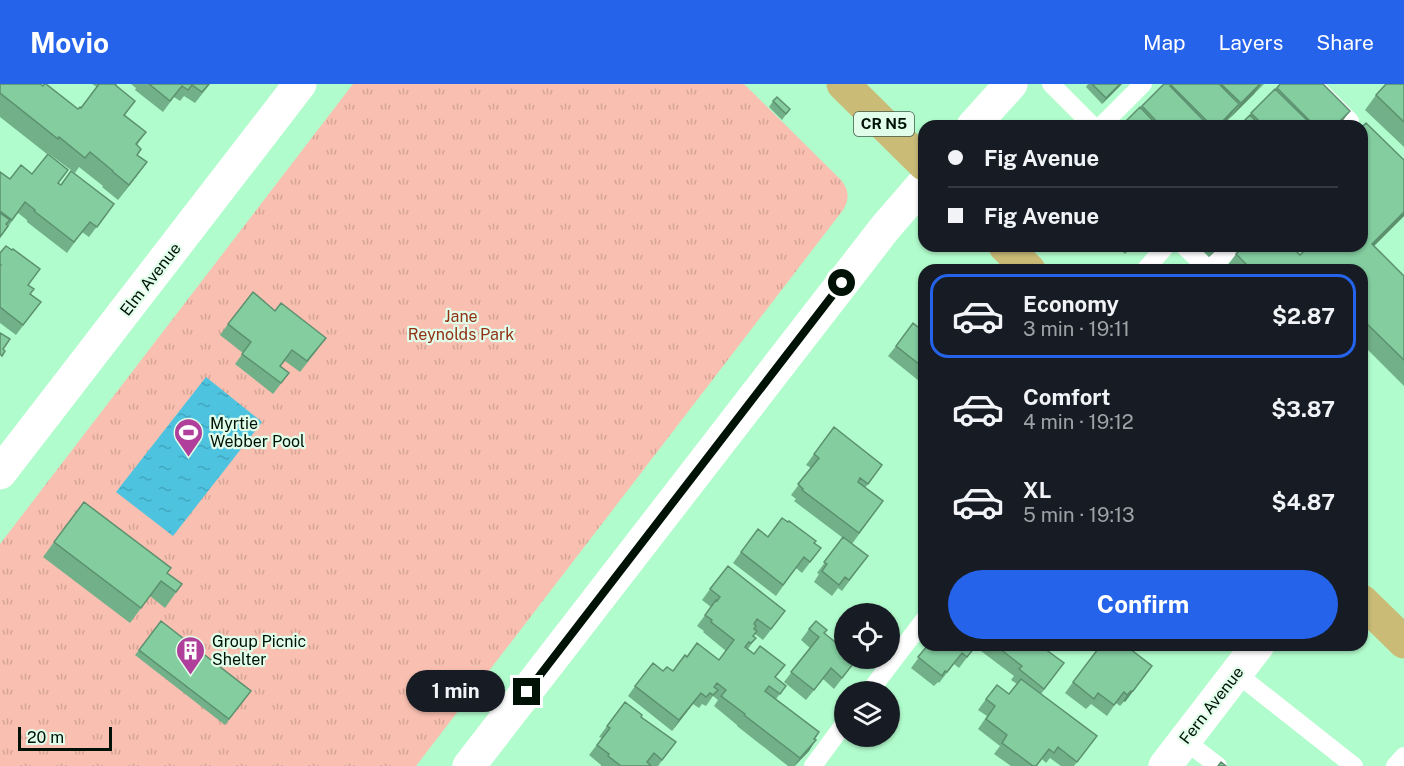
<!DOCTYPE html>
<html lang="en">
<head>
<meta charset="utf-8">
<style>
  :root { --surface:#171b24; --page:#242831; --text:#f1f3f6; --muted:#9ea1a6; --line:#363941; --accent:#2563eb }
  body { margin:0; font-family:"Public Sans",sans-serif; background:var(--page); color:var(--text); height:100vh; display:flex; flex-direction:column; font-size:22px; white-space:nowrap }
  * { box-sizing:border-box; margin:0 }
  p { font-size:20px; color:var(--muted) }
  .icon { flex:none; width:33px; height:33px; fill:none; stroke:currentColor; stroke-width:2; stroke-linecap:round; stroke-linejoin:round }
  .map { position:relative; flex:1; overflow:hidden }
  .side { position:absolute; left:918px; top:180px; width:450px; height:387px; display:flex; flex-direction:column; background:var(--surface); border-radius:18px; box-shadow:0 2px 4px #0004 }
  .side>* { flex:none }
  .top-card { position:absolute; left:918px; top:36px; width:450px; height:132px; border-radius:18px; box-shadow:0 2px 4px #0004; display:grid; align-content:center; height:132px; padding:0 30px; background:var(--surface) }
  .buttons { position:absolute; left:834px; top:519px; display:grid; gap:12px }
  .buttons a { display:grid; place-items:center; width:66px; height:66px; border-radius:50%; background:var(--surface); box-shadow:0 2px 4px #0004; font-size:30px }
  .scale { position:absolute; left:18px; bottom:15px; width:94px; box-sizing:border-box; padding-left:6px; border:3px solid #001206; border-top:0; font-size:16px; line-height:21px; white-space:nowrap; color:#001206; -webkit-text-stroke:4px #e1feea; paint-order:stroke }
  .end { position:absolute; width:27px; height:27px; margin:-14px; border:8px solid #001206; background:#fff; box-shadow:0 0 0 3px #fff }
  .from { border-radius:50% }
  .bubble { position:absolute; height:42px; border-radius:21px; background:var(--surface); box-shadow:0 2px 4px #0004; font-size:20px; font-weight:700; line-height:42px; text-align:center }
  .top-card b { display:flex; align-items:center; gap:21px; height:57px; font-size:22px }
  .top-card b+b { border-top:2px solid var(--line) }
  .top-card i { width:15px; height:15px; background:var(--text) }
  ul { padding:10px 0 0; list-style:none }
  li { display:flex; align-items:center; gap:18px; height:84px; margin:0 12px 9px; padding:0 18px; border:3px solid transparent; border-radius:18px }
  li div { flex:1 }
  li b { display:block; font-size:22px }
  li em { font-style:normal; font-weight:700 }
  li.active { border-color:var(--accent) }
  li>.icon { width:54px; height:54px; stroke-width:1.5 }
  .cta { display:flex; gap:12px; margin-top:auto; padding:12px 30px }
  .cta a { flex:1; height:69px; border-radius:36px; background:var(--accent); color:#fff; font-size:24px; font-weight:700; line-height:69px; text-align:center }
  header { display:flex; align-items:center; gap:36px; box-sizing:border-box; height:84px; padding:0 30px; background:var(--accent); color:#fff }
  header strong { font-size:28px }
  nav { display:flex; gap:33px; margin-inline-start:auto; font-size:21px }
  .map>svg:first-child { display:block }
  .park { fill:url(#park-tufts) }
  .water { fill:url(#water-ripples) }
  .lines { fill:none; stroke-linecap:round; stroke-linejoin:round }
  .lane { stroke:#fff; stroke-width:18 }
  .street { stroke:#fff; stroke-width:33 }
  .primary { stroke:#cabc77; stroke-width:33 }
  .wall { fill:#71b089 }
  .shaded-wall { fill:#5c906f }
  .building { fill:#83cd9f; stroke:#5c906f; stroke-width:1.5 }
  .route { stroke:#001206; stroke-width:8 }
  .labels { text-anchor:middle; stroke-width:4.5; stroke-linejoin:round; paint-order:stroke }
  .shield { fill:#e1feea; stroke:#44594a; stroke-width:1.5 }
  .shield-label { font-size:15px; font-weight:bold; fill:#001206 }
  .street-label { font-size:16px; fill:#001206; stroke:#e1feea }
  .park-label { font-size:16px; fill:#913115; stroke:#e1feea }
  .poi-label { font-size:16px; fill:#001206; stroke:#e1feea; text-anchor:start }
</style>
</head>
<body>
<header>
<strong>Movio</strong>
<nav><a>Map</a><a>Layers</a><a>Share</a></nav>
</header>
<div class="map">
<svg width="1404" height="682" viewBox="0 0 1404 682">
  <defs>
    <pattern id="park-tufts" width="24" height="20" patternUnits="userSpaceOnUse" patternTransform="scale(1.5)"><rect width="24" height="20" fill="#f9c0b1"/><path d="M3 7l-1-3M5 7V3M7 7l1-3M15 17l-1-3M17 17v-4M19 17l1-3" fill="none" stroke="#d4a497"/></pattern>
    <pattern id="water-ripples" width="26" height="14" patternUnits="userSpaceOnUse" patternTransform="scale(1.5)"><rect width="26" height="14" fill="#4dc3df"/><path d="M2 4q2-2 4 0t4 0M15 11q2-2 4 0t4 0" fill="none" stroke="#41a6be"/></pattern>
  </defs>
  <rect width="100%" height="100%" fill="#b1fccc"/>
  <path class="park" d="M353 0H744L841 96C849 106 850 115 843 126L416 682H0V460Z"/>
  <path class="water" d="M206 293 262 338 173 452 116 408Z"/>
  <g class="lines">
    <path class="lane" d="M1051 0 1093 42
      M1313 0 1350 37V42
      M1101 42 1143 0
      M1184 162 1207 184 1215 180 1232 162
      M1145 186 1165 163 1164 162
      M1236 589 1354 682
      M869 608 924 536
      M1184 656 1218 682
      M813 682 844 640
      M1395 682 1404 672"/>
    <path class="street" d="M973 42 1011 0
      M0 389 300 0
      M469 682 885 144 924 99
      M1165 682 1258 561"/>
    <path class="primary" d="M843 0 924 80
      M1005 162 1029 186
      M1362 517 1404 558"/>
  </g>
  <path class="wall" d="M0 0 78 25 81 24 97 3 92 0H117L116 2 135 17 125 31 146 48 137 61V71L147 78 118 116 102 103 103 102 79 83 75 89 48 69 47 70 0 33Z
    M131 0H210L195 19 184 12 180 17 174 13 163 28 135 6 136 4Z
    M1088 0H1122L1102 20 1086 3Z
    M1164 0H1264L1222 42H1121Z
    M1280 0 1339 42H1239Z
    M1404 0V63L1365 26 1376 11Z
    M773 17 790 25 782 36 769 23Z
    M1362 43 1404 76V132L1374 162 1404 192V302L1362 260V186L1225 185 1236 170 1300 171 1362 162Z
    M0 88 10 95 32 90 114 120 89 153 82 148 67 169 27 138V136L18 129 0 154Z
    M1117 162H1133L1125 170Z
    M1198 162H1220L1209 173Z
    M0 169 29 201 31 210 41 218 16 251 0 239Z
    M228 240 318 265 300 288 285 277 280 283 289 289 273 310 235 280 243 269 220 251Z
    M924 246V301L888 272 896 262Z
    M814 370 882 381 865 404 883 417 852 460 868 472 842 507 838 504 832 512 814 498 819 490 817 489 843 454 794 417 796 415 791 411 811 384 806 381Z
    M768 453 814 459 821 464 802 489 796 484 776 512 733 479 741 468Z
    M54 458 167 489 182 500 165 524 150 512 130 539 43 473Z
    M710 505 777 538 763 556 755 550 753 552 756 554 748 565 776 594 786 602 776 615 819 648 809 667 795 682H788L737 642V641L714 622 718 616 713 612 706 622 702 620 699 624 693 620 672 647 628 612 635 602 663 587H673L687 573 719 576 726 567 703 548 704 547 697 542 711 523 702 516Z
    M809 545 824 549 857 575 834 605 823 595 806 616 784 598 810 564 801 556Z
    M928 561 975 563 959 584 954 580 939 599 938 598 934 602 911 584Z
    M973 561H1043L1042 563 1056 590 1041 610 1097 652 1074 682H1061L1050 674 1046 679 1042 675 1037 682H1011L994 670 1000 662 978 645 987 632 978 626 986 615 1009 610 1017 600 1011 596 1014 592Z
    M1159 561H1169L1165 566Z
    M139 566 251 607 225 641 135 571Z
    M1152 582 1125 618 1124 617 1120 622 1116 619 1107 632 1091 620 1086 625 1065 609 1073 598Z
    M641 633 676 658 658 682H601V681L589 671 602 654 599 653 607 642Z"/>
  <path class="shaded-wall" d="M1120 0H1122L1102 20 1106 14Z
    M1260 0H1261L1254 10 1230 34 1241 19Z
    M1239 20 1228 35 1222 42H1218Z
    M1350 27 1339 42H1335Z
    M147 78 136 93 118 116 129 101Z
    M1404 128V132L1361 175 1372 160Z
    M1217 162H1220L1209 173Z
    M1152 582 1125 618 1124 617 1120 622 1127 611Z
    M701 609 693 620 672 647 679 636Z
    M816 656 809 667 794 682 800 674Z"/>
  <path class="building" d="M0 0H40L43 2 44 0H46L78 25 80 23 81 24 99 0H114L135 17 124 31 146 48 136 60 141 65 137 71 147 78 129 101 113 88V87L90 68 85 74 59 53 58 55 0 9Z
    M149 0H209L202 8 192 1 188 6 182 2 170 17Z
    M1092 0H1120L1106 14Z
    M1164 0H1219L1239 20 1218 42H1212L1171 1 1170 2 1209 42H1161L1142 22Z
    M1221 0H1260L1241 19Z
    M1280 0H1323L1350 27 1335 42H1315L1277 4Z
    M1386 0H1404V38L1376 11Z
    M1275 5 1313 42H1264L1251 29Z
    M777 13 790 25 786 30 773 17Z
    M1140 23 1158 42H1121Z
    M1250 31 1261 42H1239Z
    M1366 39 1404 76V128L1372 160 1404 192V276L1362 235V186H1252L1236 170 1244 162H1291L1300 171 1309 162H1362V109L1367 104 1362 100V43Z
    M48 70 68 86 58 99 61 101 71 87 114 120 97 143 90 138 74 158 34 127 35 126 25 118 12 136 0 127V88L10 95 21 81 32 90Z
    M0 129 10 136 6 140 8 142 0 153Z
    M6 162 12 166 13 165 40 185 28 201 34 205 30 210 41 218 23 241 0 223V182L1 181 0 180V169Z
    M253 208 275 227 281 219 326 254 307 277 292 266 280 282 289 289 281 299 242 270 251 258 228 240Z
    M913 239 923 247 924 246V284L896 262Z
    M0 249 10 255 3 265 5 267 2 272 0 270Z
    M834 343 882 381 868 400 860 394 858 398 883 417 859 449 802 406 803 405 798 400 819 374 814 370Z
    M84 418 171 484 167 489 182 500 176 508 161 497 141 524 54 458Z
    M782 434 788 438 789 437 816 457 814 459 821 464 810 478 804 473 783 501 741 468 758 445 768 453Z
    M843 453 868 472 849 496 845 493 839 501 822 487 827 480 824 478Z
    M728 482 785 527 771 545 757 535 754 540 756 542 754 545 757 547 753 552 756 554 751 559 749 558 745 563 754 570 760 562 785 581 775 593 786 602 780 610 769 602 765 607 819 648 814 655 816 656 800 674 744 631 745 630 721 612 726 606 717 599 714 603 718 606 713 611 710 609 706 613 701 609 679 636 635 602 653 579 663 587 667 583 673 587 685 571 687 573 697 559 719 576 734 556 711 538 712 536 705 531 716 516 717 517 720 513 710 505Z
    M161 537 251 607 229 635 139 566Z
    M816 537 827 546 824 549 844 565V574L857 575 842 594 831 584 814 606 791 588 819 553 809 545Z
    M928 561H973L975 563 967 573 962 569 947 588 945 587 942 592 918 573Z
    M995 561H1042L1041 562 1064 579 1044 605 1019 585 1022 582Z
    M1101 561H1125L1152 582 1133 607H1131L1127 611 1124 608 1114 621 1098 609 1094 615 1073 598Z
    M1021 595 1097 652 1077 678 1058 663 1054 669 1049 665 1036 682H1033L1002 659 1007 651 986 635 995 622 986 615 997 601 1009 610Z
    M625 618 642 631 641 633 676 658 662 676 654 669 647 678 651 682H621L608 672 609 670 597 661 610 644 607 642Z
    M1221 678 1226 682H1218Z"/>
  <g class="lines">
    <path class="route" d="M527 608 842 199"/>
  </g>
  <defs>
    <symbol id="stadium-pin" viewBox="-11 -11 22 30"><path d="M0 17L-7.5 6A9.5 9.5 0 1 1 7.5 6Z" fill="#b03f9b" stroke="#e1feea"/><path d="M0-5a6.5 5 0 1 0 0 10a6.5 5 0 1 0 0-10ZM-3.5-1.8h7v3.6h-7Z" fill="#fff"/></symbol>
    <symbol id="building-pin" viewBox="-11 -11 22 30"><path d="M0 17L-7.5 6A9.5 9.5 0 1 1 7.5 6Z" fill="#b03f9b" stroke="#e1feea"/><path d="M-4-6H4V6H1V3H-1V6H-4ZM-2.5-4.3h1.7v1.8h-1.7ZM.8-4.3h1.7v1.8H.8ZM-2.5-1h1.7V.8h-1.7ZM.8-1h1.7V.8H.8Z" fill="#fff"/></symbol>
  </defs>
  <g fill-rule="evenodd">
    <use href="#stadium-pin" x="172" y="332" width="33" height="45"/>
    <use href="#building-pin" x="174" y="550" width="33" height="45"/>
  </g>
  <g class="labels">
    <rect class="shield" x="854" y="28" width="60" height="24" rx="4.5"/>
    <g class="shield-label">
      <text x="884" y="45">CR N5</text>
    </g>
    <g class="street-label">
      <text transform="translate(150 195) rotate(-52)" y="6">Elm Avenue</text>
      <text transform="translate(1211 621) rotate(-52)" y="6">Fern Avenue</text>
    </g>
    <g class="park-label">
      <text x="461" y="238">Jane<tspan x="461" dy="18">Reynolds Park</tspan></text>
    </g>
    <g class="poi-label">
      <text x="210" y="345">Myrtie<tspan x="210" dy="18">Webber Pool</tspan></text>
      <text x="212" y="563">Group Picnic<tspan x="212" dy="18">Shelter</tspan></text>
    </g>
  </g>
</svg>
<div class="buttons">
<a><svg class="icon" aria-label="locate" viewBox="0 0 24 24"><circle cx="12" cy="12" r="6"/><path d="M12 2v4M12 18v4M2 12h4M18 12h4"/></svg></a>
<a><svg class="icon" aria-label="layers" viewBox="0 0 24 24"><path d="M12 4l9 5-9 5-9-5zM3 14l9 5 9-5"/></svg></a>
</div>
<div class="scale">20 m</div>
<i class="end from" style="left:842px;top:199px"></i>
<i class="end" style="left:527px;top:608px"></i>
<div class="bubble" style="left:406px;top:586px;width:99px">1 min</div>
<div class="top-card">
<b><i class="from"></i>Fig Avenue</b>
<b><i></i>Fig Avenue</b>
</div>
<section class="side">
<ul>
<li class="active"><svg class="icon" aria-label="car" viewBox="0 0 24 24"><path d="M5 17H2v-5l4-1 3-4h7l3 4 3 1v5h-3M9 17h6M6 11h13"/><circle cx="7" cy="17" r="2"/><circle cx="17" cy="17" r="2"/></svg><div><b>Economy</b><p>3 min · 19:11</p></div><em>$2.87</em></li>
<li><svg class="icon" aria-label="car" viewBox="0 0 24 24"><path d="M5 17H2v-5l4-1 3-4h7l3 4 3 1v5h-3M9 17h6M6 11h13"/><circle cx="7" cy="17" r="2"/><circle cx="17" cy="17" r="2"/></svg><div><b>Comfort</b><p>4 min · 19:12</p></div><em>$3.87</em></li>
<li><svg class="icon" aria-label="car" viewBox="0 0 24 24"><path d="M5 17H2v-5l4-1 3-4h7l3 4 3 1v5h-3M9 17h6M6 11h13"/><circle cx="7" cy="17" r="2"/><circle cx="17" cy="17" r="2"/></svg><div><b>XL</b><p>5 min · 19:13</p></div><em>$4.87</em></li>
</ul>
<div class="cta"><a>Confirm</a></div>
</section>
</div>
</body>
</html>
